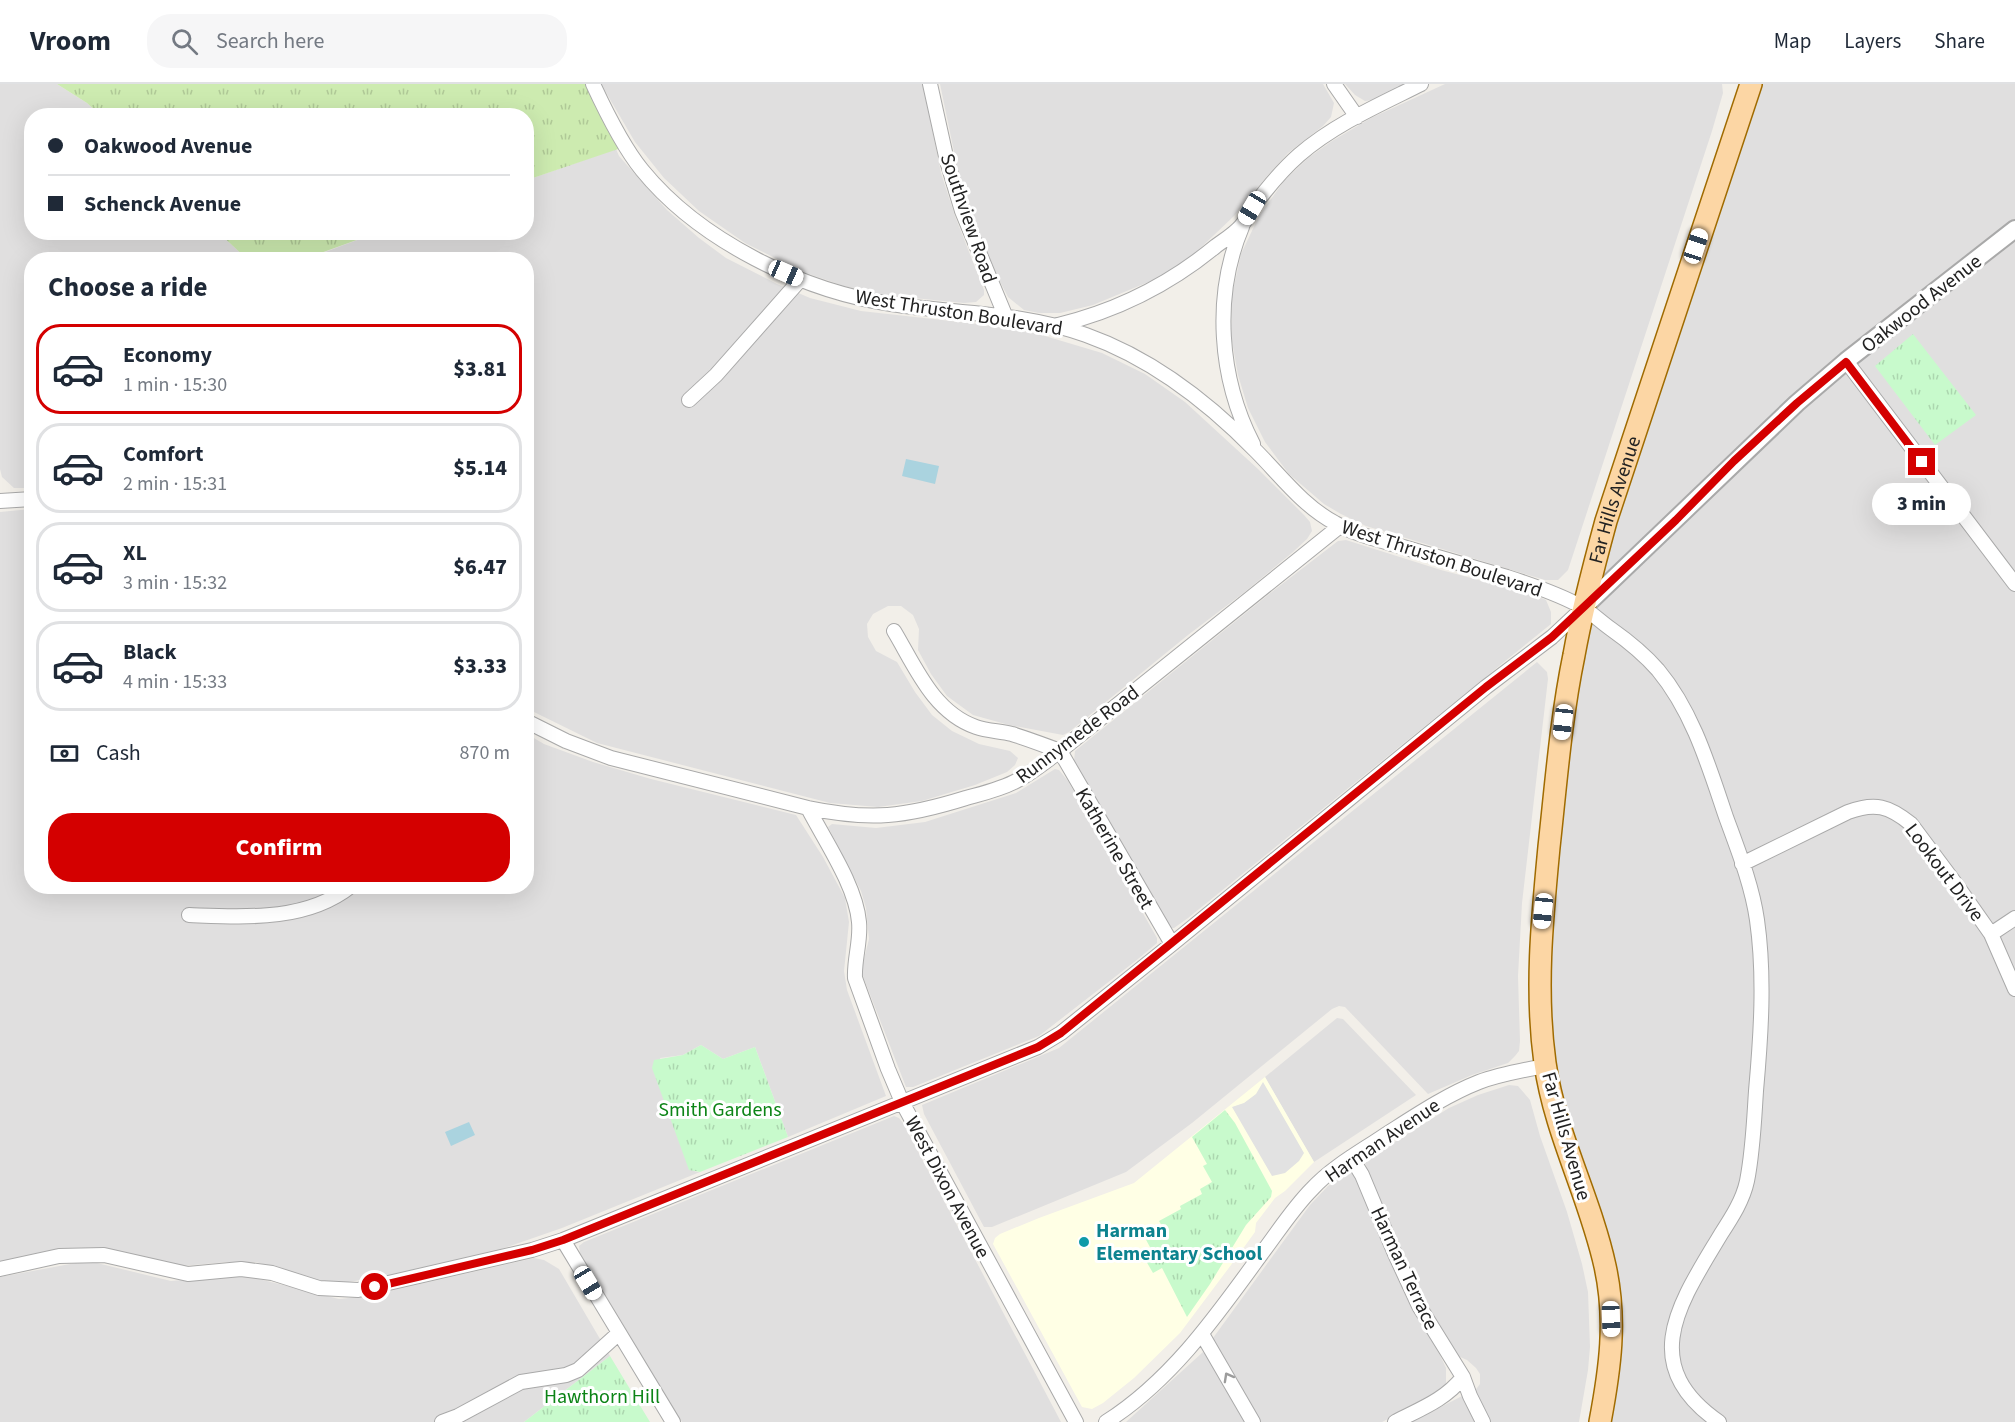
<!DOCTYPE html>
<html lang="en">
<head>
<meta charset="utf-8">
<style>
  :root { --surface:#fff; --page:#f6f6f7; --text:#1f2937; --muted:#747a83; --line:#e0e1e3; --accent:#d40000 }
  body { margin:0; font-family:"Source Sans 3",sans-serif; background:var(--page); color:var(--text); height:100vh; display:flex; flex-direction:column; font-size:22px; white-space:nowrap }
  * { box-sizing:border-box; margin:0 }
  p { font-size:20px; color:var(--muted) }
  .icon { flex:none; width:33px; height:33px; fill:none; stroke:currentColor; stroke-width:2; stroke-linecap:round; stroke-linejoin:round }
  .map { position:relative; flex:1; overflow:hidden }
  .sheet { position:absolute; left:24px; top:168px; width:510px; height:642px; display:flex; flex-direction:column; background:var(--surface); border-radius:24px; box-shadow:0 6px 24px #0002 }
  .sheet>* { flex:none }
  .banner { position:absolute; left:24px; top:24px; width:510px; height:132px; border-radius:24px; box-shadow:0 6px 24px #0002; display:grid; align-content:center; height:132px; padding:0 24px; background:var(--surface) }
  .end { position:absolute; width:27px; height:27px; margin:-14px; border:8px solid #d40000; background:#fff; box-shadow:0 0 0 3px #fff }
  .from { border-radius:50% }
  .bubble { position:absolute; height:42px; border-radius:21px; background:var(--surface); box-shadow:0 6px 24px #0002; font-size:20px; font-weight:800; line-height:42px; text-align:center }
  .car { position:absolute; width:18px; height:36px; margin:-18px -9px; border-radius:8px; box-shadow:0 0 4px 2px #0007; background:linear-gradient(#fff 24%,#345 0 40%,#fff 0 76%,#345 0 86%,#fff 0) }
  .banner b { display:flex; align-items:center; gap:21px; height:57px; font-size:22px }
  .banner b+b { border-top:2px solid var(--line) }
  .banner i { width:15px; height:15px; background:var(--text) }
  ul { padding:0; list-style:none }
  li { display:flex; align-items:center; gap:18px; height:90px; margin:0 12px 9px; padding:0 12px; border:3px solid var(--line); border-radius:24px }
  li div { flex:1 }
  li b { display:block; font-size:22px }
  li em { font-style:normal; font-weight:800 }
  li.active { border-color:var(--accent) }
  li>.icon { width:54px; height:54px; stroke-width:1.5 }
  h2 { padding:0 24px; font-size:27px; line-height:72px }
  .pay { display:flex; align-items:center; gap:15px; height:66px; padding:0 24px; font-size:22px }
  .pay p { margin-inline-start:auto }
  .button { display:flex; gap:12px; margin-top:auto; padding:12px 24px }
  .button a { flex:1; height:69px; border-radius:24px; background:var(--accent); color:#fff; font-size:24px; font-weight:800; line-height:69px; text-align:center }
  header { display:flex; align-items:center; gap:36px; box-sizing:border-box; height:84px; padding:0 30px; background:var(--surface); border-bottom:2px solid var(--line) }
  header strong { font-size:28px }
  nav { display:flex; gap:33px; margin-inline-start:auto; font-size:21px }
  .search { width:420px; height:54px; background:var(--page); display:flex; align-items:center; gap:15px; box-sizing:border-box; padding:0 21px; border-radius:24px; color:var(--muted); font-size:22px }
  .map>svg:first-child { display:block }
  .residential { fill:#e0dfdf }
  .education { fill:#ffffe5 }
  .grass { fill:url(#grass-tufts) }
  .park { fill:url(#park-tufts) }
  .parking { fill:#e2e2e2 }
  .water { fill:#aad3df }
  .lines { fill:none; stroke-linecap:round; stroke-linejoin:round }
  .minor-casing { stroke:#a9a9a9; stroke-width:16 }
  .tertiary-casing { stroke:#a9a9a9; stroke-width:20 }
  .primary-casing { stroke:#a06b00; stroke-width:24 }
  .minor { stroke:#fff; stroke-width:14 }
  .tertiary { stroke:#fff; stroke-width:16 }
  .primary { stroke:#fcd6a4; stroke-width:21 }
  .oneway { stroke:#9c9c9c }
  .route { stroke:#d40000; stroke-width:8 }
  .culture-dot { fill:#0f9aa8; stroke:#fff; stroke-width:2 }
  .labels { text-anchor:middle; stroke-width:6; stroke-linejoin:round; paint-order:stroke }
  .street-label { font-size:20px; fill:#222; stroke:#fff }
  .park-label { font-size:20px; fill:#0c8416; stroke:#fff }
  .culture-label { font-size:20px; font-weight:bold; fill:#0d838f; stroke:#fff; text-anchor:start }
</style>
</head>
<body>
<header>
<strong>Vroom</strong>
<div class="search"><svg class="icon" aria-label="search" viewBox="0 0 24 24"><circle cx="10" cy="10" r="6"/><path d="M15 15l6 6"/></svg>Search here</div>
<nav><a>Map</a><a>Layers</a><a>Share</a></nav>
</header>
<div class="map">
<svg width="2015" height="1338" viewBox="0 0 2015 1338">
  <defs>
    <pattern id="grass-tufts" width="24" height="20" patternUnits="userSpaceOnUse" patternTransform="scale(1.5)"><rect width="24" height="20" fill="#cdebb0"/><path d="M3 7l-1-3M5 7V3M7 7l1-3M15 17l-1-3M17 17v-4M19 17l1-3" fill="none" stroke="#b0c997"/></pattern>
    <pattern id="park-tufts" width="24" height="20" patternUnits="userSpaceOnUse" patternTransform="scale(1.5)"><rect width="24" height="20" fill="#c8facc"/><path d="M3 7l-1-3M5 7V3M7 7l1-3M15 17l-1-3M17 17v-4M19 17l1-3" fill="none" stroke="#acd6af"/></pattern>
  </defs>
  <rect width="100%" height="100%" fill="#f2efe9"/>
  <path class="residential" d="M0 0H57L87 19 100 31 32 32V148L219 149 247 175 32 176V403L26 404H14L2 393 0 385Z
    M601 0H923L941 89 955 132 984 206V211L976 218 964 219 883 211 844 202 803 188 745 159 699 127 664 94 635 58Z
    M940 0H1323L1334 19 1331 33 1323 42 1288 69 1267 92 1234 132 1192 172 1158 194 1093 221 1060 229H1039L1024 226 1008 213 997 192 972 131 958 87Z
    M1345 0H1405L1372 16 1365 17 1355 11Z
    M1445 0H1722L1723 9 1712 47 1568 486 1558 496H1545L1366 442 1341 430 1324 420 1289 390 1265 358 1248 324 1238 291 1231 252 1232 211 1241 170 1259 132 1284 97 1308 74 1332 57 1371 34Z
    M1757 0H2015V1338H1609L1614 1309 1586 1099 1554 983 1549 873 1563 694 1595 503Z
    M616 65 619 72 667 126 699 154 726 174 777 200 810 214 861 227 978 240 1035 249 1102 269 1145 290 1185 318 1258 385 1304 431 1310 438 1312 447 1307 455 1293 468 1246 507 1188 551 1069 648 1063 651 1009 641 973 631 947 612 931 590 918 566 919 545 913 531 901 522H888L873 530 867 540 868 553 876 567 897 578 915 608 932 631 952 647 979 660 1010 667 1018 674 1015 681 1007 688 975 701 922 717 878 723 830 719 597 659 534 628 527 623 526 176H304L376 149 526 148 527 96Z
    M31 425 32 802H526L527 650 544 660 593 678 651 695 796 731 823 773 845 814 849 838 844 887 847 906 886 1012 788 1053 755 963 723 975 701 961 683 971 660 974 695 1088H700L562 1144 496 1167 386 1192 342 1199 317 1196 256 1178H227L182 1182 146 1175 103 1164 67 1165 0 1178V428Z
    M1346 456 1441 486 1532 510 1546 516 1551 528V540L1188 834 1174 844H1170L1074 677 1075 667 1273 507 1338 457Z
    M1537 578 1547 588 1548 595 1522 819 1518 892 1520 957 1519 967 1515 972 1508 979 1472 991 1428 1010 1345 923 1339 922 1332 925 1192 1039 1126 1088 992 1143H984L924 1030 922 1021 1059 964Z
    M1055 685 1059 686 1068 697 1157 854V859L1138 875 1039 952 913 1003H906L862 890V883L869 855 866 824 861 807 828 743 832 740 876 744 925 738 1016 709Z
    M1337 934 1343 935 1416 1011 1314 1078 1265 993Z
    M1509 1001 1518 1002 1530 1016 1540 1052 1567 1128 1582 1180 1588 1208 1590 1263 1588 1286 1579 1338H1490L1480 1317 1474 1308 1480 1300V1290L1476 1284 1467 1276 1458 1272 1451 1265 1435 1235 1407 1181 1364 1077 1449 1024 1478 1011Z
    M894 1032 899 1034 903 1039 1061 1338H682L580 1169 579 1162 584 1158Z
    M1348 1088H1352L1357 1095 1446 1284V1301L1443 1307 1382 1338H1258L1213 1258V1254L1310 1121 1328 1102Z
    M534 1174 544 1176 559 1185 610 1272 524 1338H0V1193L81 1178 97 1179 171 1197 239 1191 251 1193 339 1215 368 1212Z
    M1203 1268 1214 1281 1245 1338H1126Z
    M1462 1312 1468 1319 1476 1338H1412Z"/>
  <path class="education" d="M1265 993 1314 1078 1285 1107 1275 1114 1256 1139 1255 1148 1234 1177 1180 1249 1134 1294 1103 1319 1092 1325 1082 1323 993 1160 995 1154 1000 1150 1039 1134 1134 1099Z"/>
  <path class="grass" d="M57 0H593L627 62 527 96 526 32 100 31 87 19Z
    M219 149H376L304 175H247Z"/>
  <path class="park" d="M1913 250 1976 331 1935 361 1875 282Z
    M701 961 723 975 755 963 788 1053 700 1088 689 1086 652 984 654 976 683 971Z
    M1225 1026 1235 1039 1272 1107 1271 1113 1246 1141 1210 1200 1187 1233 1162 1184 1153 1189 1142 1170 1151 1165 1144 1152 1162 1142 1159 1137 1181 1125 1180 1122 1202 1110 1200 1105 1212 1098 1203 1082 1207 1080 1192 1053Z
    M610 1272 650 1338H524Z"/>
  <path class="parking" d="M1263 998 1304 1069 1299 1077 1285 1089 1272 1092 1232 1023 1244 1019 1256 1010Z"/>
  <path class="water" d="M906 375 939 382 935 400 902 392Z
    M469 1038 475 1051 451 1062 445 1048Z"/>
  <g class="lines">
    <defs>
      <path id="minor" d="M593 0C605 26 624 64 642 86 699 156 802 207 891 220 956 230 1023 228 1086 251 1151 274 1208 318 1256 367 1281 392 1303 422 1335 439 1356 451 1380 456 1403 463 1438 473 1472 483 1507 493 1532 501 1559 510 1582 523 1592 529 1601 538 1611 545 1628 557 1644 570 1658 586 1693 628 1709 683 1726 733 1738 766 1752 801 1757 836 1765 892 1761 951 1756 1007 1754 1037 1753 1067 1747 1097 1743 1116 1732 1133 1721 1150 1681 1217 1635 1280 1719 1338
        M930 0 947 77 962 127 1005 231
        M1334 0 1357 33
        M1242 143C1213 212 1219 294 1253 360
        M1058 241C1116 227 1170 200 1216 162 1224 156 1234 150 1241 142 1246 137 1249 129 1253 123 1267 104 1282 86 1299 71 1335 40 1379 21 1421 0
        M1846 277 2015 500
        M689 316 716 291 800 196
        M0 417 32 415
        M894 547C915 582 933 628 976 643 987 647 1000 647 1012 650 1028 655 1044 661 1060 667L1172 860
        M526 637 566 657 611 674 808 724C871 737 905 733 966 714 984 709 1002 705 1018 696 1033 688 1046 677 1060 667L1340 442
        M808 724C825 757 856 802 859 838 861 857 854 875 855 894L888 985 902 1018 1076 1338
        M1742 780 1848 728C1875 718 1889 722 1911 740L1958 803 1991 850 2015 905
        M189 831C243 833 306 838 351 802
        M1991 850 2015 834
        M1351 1073 1362 1091 1395 1170 1419 1222 1463 1293 1470 1312 1483 1338
        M563 1156 673 1338
        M0 1185 59 1172 104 1171 188 1190 241 1185 272 1189 319 1204 358 1206 532 1166 563 1156 1038 963 1061 949 1172 860 1486 603 1552 553 1583 524
        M1202 1250 1253 1338
        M442 1338 458 1332 521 1298 566 1291 578 1286 619 1249
        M1106 1338C1172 1296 1217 1231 1262 1169 1278 1148 1293 1124 1312 1105 1332 1083 1360 1068 1385 1051 1415 1032 1446 1011 1479 998 1500 990 1524 986 1545 982
        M1395 1338C1420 1325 1445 1316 1463 1293"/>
      <path id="tertiary" d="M1583 524 1797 319 1846 277 2015 145"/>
      <g id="primary">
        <path id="s1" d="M1600 1338C1610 1285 1617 1236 1605 1182 1590 1113 1555 1050 1545 979 1535 907 1542 836 1549 763 1556 699 1561 634 1574 571 1582 526 1594 481 1606 437L1751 0"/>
      </g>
    </defs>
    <use href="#minor" class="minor-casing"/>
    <use href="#tertiary" class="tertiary-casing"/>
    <use href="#primary" class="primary-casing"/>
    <use href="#minor" class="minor"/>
    <use href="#tertiary" class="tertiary"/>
    <use href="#primary" class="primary"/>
  </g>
  <defs><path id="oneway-chevron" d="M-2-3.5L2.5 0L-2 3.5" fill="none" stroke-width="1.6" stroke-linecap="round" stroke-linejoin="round" transform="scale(1.5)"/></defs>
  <use class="oneway" href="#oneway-chevron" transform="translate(1228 1293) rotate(-119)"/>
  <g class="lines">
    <path class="route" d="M375 1203 532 1166 563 1156 1038 963 1061 949 1486 603 1552 553 1676 436 1734 377 1797 319 1846 278 1922 378"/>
  </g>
  <circle class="culture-dot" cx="1084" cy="1158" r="6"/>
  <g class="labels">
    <g class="street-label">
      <text transform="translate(969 134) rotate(71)" y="7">Southview Road</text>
      <text transform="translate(1921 219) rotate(-38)" y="7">Oakwood Avenue</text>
      <text transform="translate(959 228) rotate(9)" y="7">West Thruston Boulevard</text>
      <text dy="7" stroke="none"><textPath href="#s1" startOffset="940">Far Hills Avenue</textPath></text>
      <text transform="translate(1442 474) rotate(18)" y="7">West Thruston Boulevard</text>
      <text transform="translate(1077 650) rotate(-37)" y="7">Runnymede Road</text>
      <text transform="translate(1115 764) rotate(60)" y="7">Katherine Street</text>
      <text transform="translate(1945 788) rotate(53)" y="7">Lookout Drive</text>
      <text transform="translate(1567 1052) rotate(74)" y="7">Far Hills Avenue</text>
      <text transform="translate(1382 1056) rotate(-34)" y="7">Harman Avenue</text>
      <text transform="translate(948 1103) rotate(62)" y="7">West Dixon Avenue</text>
      <text transform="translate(1405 1184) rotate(65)" y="7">Harman Terrace</text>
    </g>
    <g class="park-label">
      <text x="720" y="1032">Smith Gardens</text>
      <text x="602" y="1319">Hawthorn Hill</text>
    </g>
    <g class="culture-label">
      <text x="1096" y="1153">Harman<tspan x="1096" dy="23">Elementary School</tspan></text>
    </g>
  </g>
</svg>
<i class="end from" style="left:375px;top:1203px"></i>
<i class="end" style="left:1922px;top:378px"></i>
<div class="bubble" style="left:1872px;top:399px;width:99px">3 min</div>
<i class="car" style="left:1252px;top:124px;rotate:211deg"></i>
<i class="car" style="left:1696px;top:162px;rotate:18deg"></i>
<i class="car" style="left:786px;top:189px;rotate:114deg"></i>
<i class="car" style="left:1563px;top:638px;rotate:187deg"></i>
<i class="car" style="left:1543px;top:827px;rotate:186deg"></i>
<i class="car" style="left:588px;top:1199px;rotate:149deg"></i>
<i class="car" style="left:1611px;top:1235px;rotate:178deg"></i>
<div class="banner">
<b><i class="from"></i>Oakwood Avenue</b>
<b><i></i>Schenck Avenue</b>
</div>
<section class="sheet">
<h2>Choose a ride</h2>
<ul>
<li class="active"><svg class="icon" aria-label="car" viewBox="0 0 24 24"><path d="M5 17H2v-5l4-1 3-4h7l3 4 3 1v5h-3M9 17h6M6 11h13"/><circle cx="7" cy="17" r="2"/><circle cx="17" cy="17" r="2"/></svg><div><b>Economy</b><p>1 min · 15:30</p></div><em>$3.81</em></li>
<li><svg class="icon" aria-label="car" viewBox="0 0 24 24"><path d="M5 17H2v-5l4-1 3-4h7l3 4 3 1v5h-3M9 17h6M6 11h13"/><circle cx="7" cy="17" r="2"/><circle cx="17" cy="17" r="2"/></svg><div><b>Comfort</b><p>2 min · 15:31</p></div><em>$5.14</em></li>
<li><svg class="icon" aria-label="car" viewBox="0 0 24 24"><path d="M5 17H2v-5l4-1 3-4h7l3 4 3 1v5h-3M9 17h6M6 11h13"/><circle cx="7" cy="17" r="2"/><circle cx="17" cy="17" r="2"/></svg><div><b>XL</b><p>3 min · 15:32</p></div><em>$6.47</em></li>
<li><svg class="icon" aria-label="car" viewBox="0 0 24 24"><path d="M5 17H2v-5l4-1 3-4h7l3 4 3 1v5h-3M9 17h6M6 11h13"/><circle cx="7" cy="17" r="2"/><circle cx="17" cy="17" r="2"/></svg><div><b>Black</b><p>4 min · 15:33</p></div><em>$3.33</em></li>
</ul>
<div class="pay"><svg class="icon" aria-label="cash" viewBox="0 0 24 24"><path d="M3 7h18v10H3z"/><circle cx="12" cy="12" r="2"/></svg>Cash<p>870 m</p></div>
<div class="button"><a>Confirm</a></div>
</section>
</div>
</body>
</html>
